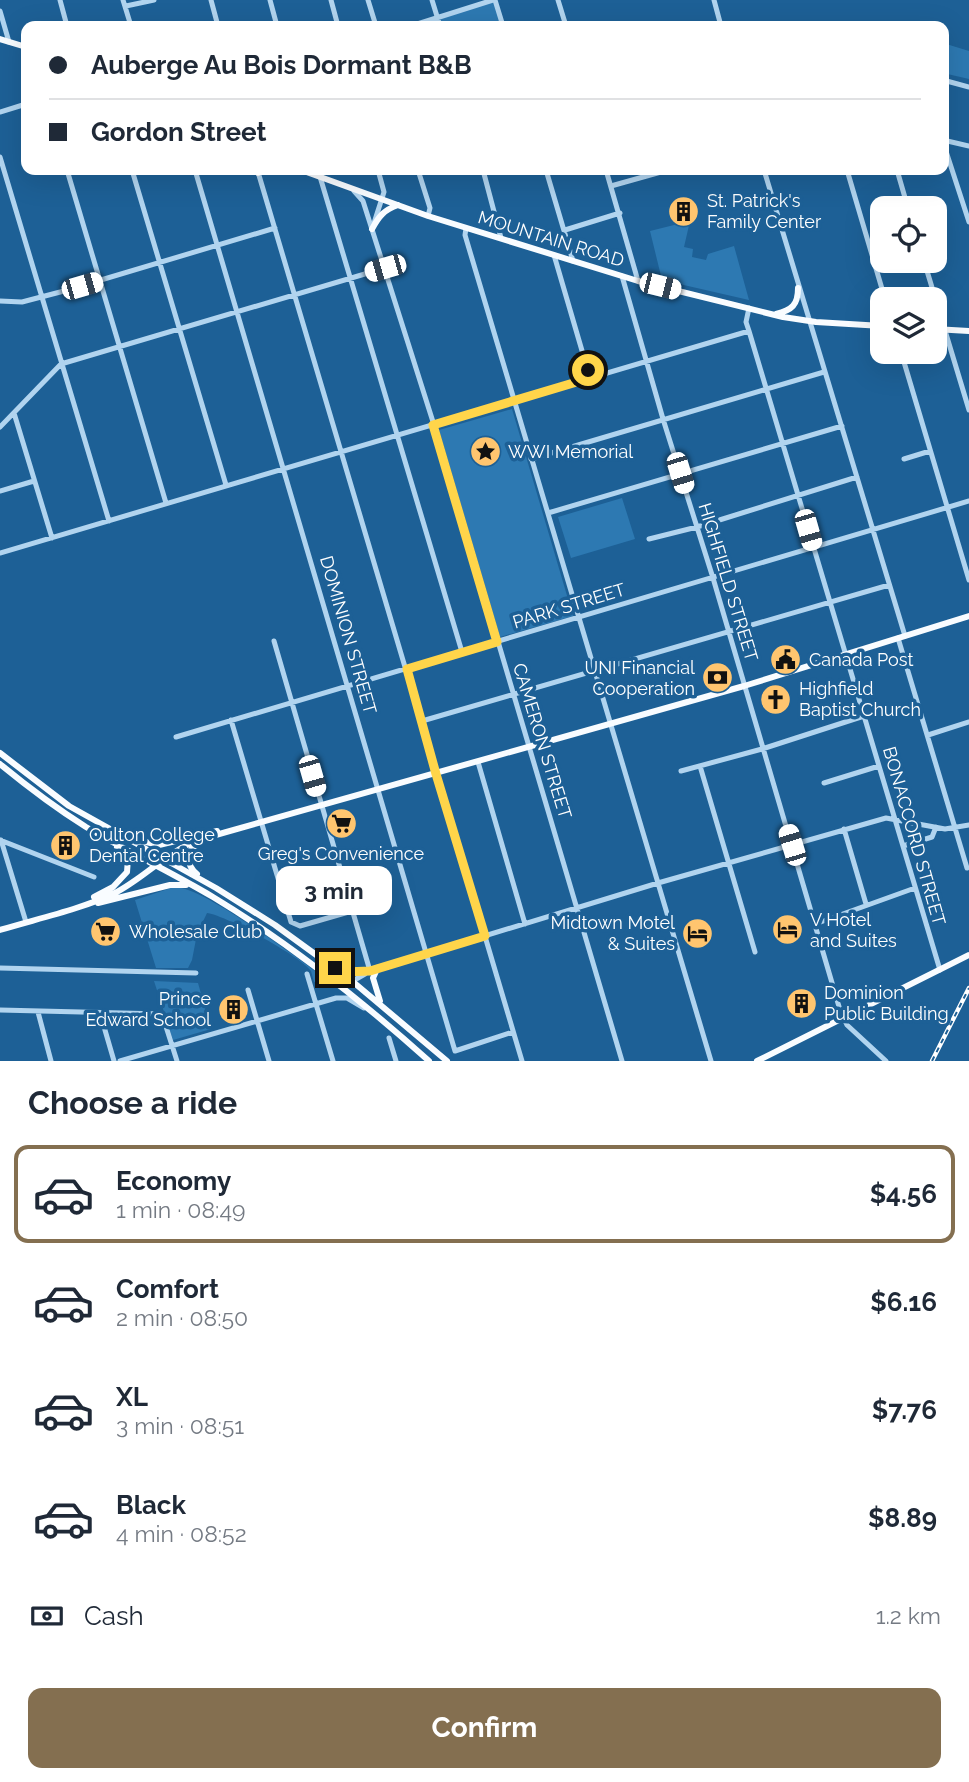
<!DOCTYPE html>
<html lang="en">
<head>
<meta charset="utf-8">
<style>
  :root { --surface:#fff; --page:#f6f6f7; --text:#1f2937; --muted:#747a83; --line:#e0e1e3; --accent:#846f50 }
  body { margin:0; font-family:Raleway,sans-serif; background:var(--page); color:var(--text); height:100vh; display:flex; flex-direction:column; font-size:26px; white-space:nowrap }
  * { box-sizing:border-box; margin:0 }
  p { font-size:23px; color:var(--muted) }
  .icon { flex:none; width:38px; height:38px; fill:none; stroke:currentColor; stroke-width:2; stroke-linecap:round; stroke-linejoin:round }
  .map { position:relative; height:1061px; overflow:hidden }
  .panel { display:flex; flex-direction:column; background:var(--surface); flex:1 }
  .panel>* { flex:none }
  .top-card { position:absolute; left:21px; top:21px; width:928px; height:154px; border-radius:14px; box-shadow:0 7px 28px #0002; display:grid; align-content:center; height:154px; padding:0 28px; background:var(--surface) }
  .controls { position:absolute; left:870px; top:196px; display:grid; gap:14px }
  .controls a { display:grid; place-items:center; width:77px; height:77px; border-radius:14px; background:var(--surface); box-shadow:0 7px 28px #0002; font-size:35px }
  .end { position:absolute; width:32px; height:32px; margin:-16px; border:9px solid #ffd54a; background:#111; box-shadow:0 0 0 4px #111 }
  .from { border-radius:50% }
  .bubble { position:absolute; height:49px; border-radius:14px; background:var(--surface); box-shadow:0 7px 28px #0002; font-size:23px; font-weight:700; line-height:49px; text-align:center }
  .car { position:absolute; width:21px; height:42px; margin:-21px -10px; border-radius:9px; box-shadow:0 0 5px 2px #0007; background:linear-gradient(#fff 24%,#345 0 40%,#fff 0 76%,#345 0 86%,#fff 0) }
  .top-card b { display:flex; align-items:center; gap:24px; height:66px; font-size:26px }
  .top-card b+b { border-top:2px solid var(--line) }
  .top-card i { width:18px; height:18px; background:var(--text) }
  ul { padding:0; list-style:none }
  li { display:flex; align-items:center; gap:21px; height:98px; margin:0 14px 10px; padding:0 14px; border:4px solid transparent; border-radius:14px }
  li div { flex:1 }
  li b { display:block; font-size:26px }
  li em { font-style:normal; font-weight:700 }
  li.active { border-color:var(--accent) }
  li>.icon { width:63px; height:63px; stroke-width:1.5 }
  h2 { padding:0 28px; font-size:32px; line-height:84px }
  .pay { display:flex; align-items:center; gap:18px; height:77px; padding:0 28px; font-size:26px }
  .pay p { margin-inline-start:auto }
  .action { display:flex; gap:14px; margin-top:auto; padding:14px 28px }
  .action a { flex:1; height:80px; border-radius:14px; background:var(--accent); color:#fff; font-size:28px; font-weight:700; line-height:80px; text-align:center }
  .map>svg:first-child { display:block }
  .green { fill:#2d79b2 }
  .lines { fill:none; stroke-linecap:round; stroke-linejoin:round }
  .minor { stroke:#b1d4ef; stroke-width:5 }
  .major { stroke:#f9fcff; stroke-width:6 }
  .rail-casing { stroke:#fff; stroke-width:4.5 }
  .rail { stroke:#1d6096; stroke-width:2; stroke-dasharray:5; stroke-linecap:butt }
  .route { stroke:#ffd54a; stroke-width:9 }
  .labels { text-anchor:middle; stroke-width:7; stroke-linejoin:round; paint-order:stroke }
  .poi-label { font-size:18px; fill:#fff; stroke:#1d6096; text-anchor:start }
  .street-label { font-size:18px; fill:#fff; stroke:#1d6096 }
</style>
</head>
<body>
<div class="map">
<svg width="969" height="1061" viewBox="0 0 969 1061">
  <rect width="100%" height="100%" fill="#1d6096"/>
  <path class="green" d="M493 0 503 26H440L437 17Z
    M943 43 969 51V79L943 73Z
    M690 221 684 247 693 249 692 257 706 260 708 254 734 246 749 300 662 280 650 231Z
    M512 409 573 616 500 637 439 430Z
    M622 498 635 539 571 558 558 517Z
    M174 887C202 886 293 955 319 974L320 980 314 982C313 978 312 975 311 971 302 957 225 915 207 913L197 934 192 960 188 968H156L135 900Z
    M154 981 198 983 211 1029 173 1040Z"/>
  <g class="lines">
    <path class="minor" d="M60 0 67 26
      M123 0 131 26
      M211 0 218 26
      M270 0 277 26
      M331 0 338 26
      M368 0 376 26
      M432 0 440 26
      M495 0 503 26
      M558 0 566 26
      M714 0 721 26
      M126 6 154 0
      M0 11 9 42
      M411 26 493 0
      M943 80 969 87
      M0 112 26 104
      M943 140 969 146
      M943 142 969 222
      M0 157 109 521
      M67 170 166 503
      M132 170 226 485
      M195 170 455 1051 513 1032
      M318 170 462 652
      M418 170 430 208 428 216
      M483 170 501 238
      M546 170 573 261
      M606 170 638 281
      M764 170 905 636
      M847 170 885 299
      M897 170 908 208
      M258 172 522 1061
      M611 186 668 170
      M354 191 363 201 434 425 622 1061
      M374 223 384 192 378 170
      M466 228 465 235 711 1061
      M565 230 620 213
      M554 255 590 378
      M924 261 969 410
      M622 276 663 419 713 578 840 1010 847 1025 886 1061
      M0 301 22 302 64 291 275 228
      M749 308 746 322 749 331 940 970
      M901 352 969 580
      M14 413 52 538
      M0 427 61 364 385 268
      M531 459 824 372
      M904 459 930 451
      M0 491 34 481
      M548 513 842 426
      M649 539 697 527 857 477
      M0 553 749 331
      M898 638 967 868
      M274 641 370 971
      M231 720 291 922 300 926 352 911
      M422 721 889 585
      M928 735 969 722
      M176 737 969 501
      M478 762 525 924
      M700 766 755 952
      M681 771 762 749 864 716
      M824 783 879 766
      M844 829 866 904
      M0 840 94 877
      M1 840 26 922
      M903 846 932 837 936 827
      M815 924 915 888
      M0 968 196 973
      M338 969 353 972 370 971 658 883 886 818 945 829 969 825
      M307 974 333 1061
      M344 986 365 974
      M248 990 269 1061
      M0 1010 162 1014 177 1061
      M38 1012 51 1061
      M100 1013 114 1061
      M389 1038 396 1061
      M120 1061 336 998H347L364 1008"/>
    <path class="major" d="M0 39 26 47
      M301 170 428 216 638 281 783 317 816 322 882 326
      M258 173 260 170
      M372 229C379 216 384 210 398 205
      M776 314C792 310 798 305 798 288
      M934 329 969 331
      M0 753 69 806 216 888 275 925 352 981 447 1061
      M0 764C28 787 56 808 86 827 128 852 171 872 213 897 291 944 361 1000 429 1061
      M120 831 142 841 159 845 217 831
      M197 874C186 865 185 851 198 844
      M94 897 113 887 127 872 128 859 117 847
      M98 903 170 885H186
      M0 930C36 919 82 909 115 893 144 878 167 852 198 840L744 686 969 616
      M377 969 373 978 380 1001
      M757 1061 969 955"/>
    <defs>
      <path id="rail" d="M932 1061 969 988"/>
    </defs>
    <use href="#rail" class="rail-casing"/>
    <use href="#rail" class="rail"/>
  </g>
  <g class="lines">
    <path class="route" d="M335 968 345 972 370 971 485 936 436 774 407 669 497 642 433 425 590 378 588 370"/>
  </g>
  <defs>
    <symbol id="building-disc" viewBox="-11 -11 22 22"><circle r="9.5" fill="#ffc56f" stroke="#1d6096"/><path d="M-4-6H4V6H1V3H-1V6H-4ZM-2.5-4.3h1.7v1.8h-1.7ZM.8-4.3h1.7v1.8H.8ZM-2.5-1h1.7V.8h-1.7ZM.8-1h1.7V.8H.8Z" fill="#111"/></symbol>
    <symbol id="sight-disc" viewBox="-11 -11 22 22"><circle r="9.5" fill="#ffc56f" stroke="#1d6096"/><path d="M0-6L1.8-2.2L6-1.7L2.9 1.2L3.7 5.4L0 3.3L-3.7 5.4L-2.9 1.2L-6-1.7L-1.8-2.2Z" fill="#111"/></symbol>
    <symbol id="civic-disc" viewBox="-11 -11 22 22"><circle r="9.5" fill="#ffc56f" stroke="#1d6096"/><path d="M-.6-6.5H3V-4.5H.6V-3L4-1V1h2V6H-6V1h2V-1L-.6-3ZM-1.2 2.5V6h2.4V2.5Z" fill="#111"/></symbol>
    <symbol id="bank-disc" viewBox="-11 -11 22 22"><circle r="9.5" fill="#ffc56f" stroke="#1d6096"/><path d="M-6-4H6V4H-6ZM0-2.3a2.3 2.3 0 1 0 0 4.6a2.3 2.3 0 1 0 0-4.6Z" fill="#111"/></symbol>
    <symbol id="church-disc" viewBox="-11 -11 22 22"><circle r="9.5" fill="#ffc56f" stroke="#1d6096"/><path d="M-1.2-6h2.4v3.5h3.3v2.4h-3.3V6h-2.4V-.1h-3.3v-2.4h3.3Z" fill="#111"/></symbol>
    <symbol id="supermarket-disc" viewBox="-11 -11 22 22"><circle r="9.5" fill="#ffc56f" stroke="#1d6096"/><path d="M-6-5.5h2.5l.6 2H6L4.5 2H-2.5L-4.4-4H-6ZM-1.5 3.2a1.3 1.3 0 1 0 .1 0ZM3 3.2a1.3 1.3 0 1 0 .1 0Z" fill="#111"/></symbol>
    <symbol id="hotel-disc" viewBox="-11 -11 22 22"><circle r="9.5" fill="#ffc56f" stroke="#1d6096"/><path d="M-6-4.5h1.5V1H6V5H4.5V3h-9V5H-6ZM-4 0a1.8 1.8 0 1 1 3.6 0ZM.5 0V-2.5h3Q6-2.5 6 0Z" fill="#111"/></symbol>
  </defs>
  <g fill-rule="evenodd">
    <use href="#building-disc" x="666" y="194" width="35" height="35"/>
    <use href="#sight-disc" x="468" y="434" width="35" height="35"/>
    <use href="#civic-disc" x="768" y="642" width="35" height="35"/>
    <use href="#bank-disc" x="700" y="660" width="35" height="35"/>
    <use href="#church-disc" x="758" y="682" width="35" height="35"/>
    <use href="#supermarket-disc" x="324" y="806" width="35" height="35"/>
    <use href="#building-disc" x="48" y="828" width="35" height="35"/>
    <use href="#hotel-disc" x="770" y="912" width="35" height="35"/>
    <use href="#supermarket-disc" x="88" y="914" width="35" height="35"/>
    <use href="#hotel-disc" x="680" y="916" width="35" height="35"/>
    <use href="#building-disc" x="784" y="986" width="35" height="35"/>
    <use href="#building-disc" x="216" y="992" width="35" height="35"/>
  </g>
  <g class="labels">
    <g class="poi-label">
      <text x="707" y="207">St. Patrick's<tspan x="707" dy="21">Family Center</tspan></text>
      <text x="508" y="458">WWI Memorial</text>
      <text x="809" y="666">Canada Post</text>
      <text x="695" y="674" text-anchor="end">UNI Financial<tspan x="695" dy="21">Cooperation</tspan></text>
      <text x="799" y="695">Highfield<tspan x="799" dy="21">Baptist Church</tspan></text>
      <text x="89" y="841">Oulton College<tspan x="89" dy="21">Dental Centre</tspan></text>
      <text x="341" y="860" text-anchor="middle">Greg's Convenience</text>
      <text x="810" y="926">V Hotel<tspan x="810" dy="21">and Suites</tspan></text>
      <text x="675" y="929" text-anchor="end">Midtown Motel<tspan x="675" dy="21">&amp; Suites</tspan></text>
      <text x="129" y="938">Wholesale Club</text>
      <text x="824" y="999">Dominion<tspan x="824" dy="21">Public Building</tspan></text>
      <text x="211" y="1005" text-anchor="end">Prince<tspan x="211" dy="21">Edward School</tspan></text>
    </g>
    <g class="street-label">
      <text transform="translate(551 239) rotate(17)" y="6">MOUNTAIN ROAD</text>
      <text transform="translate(728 582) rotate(73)" y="6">HIGHFIELD STREET</text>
      <text transform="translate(569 606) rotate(-17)" y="6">PARK STREET</text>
      <text transform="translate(348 635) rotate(74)" y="6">DOMINION STREET</text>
      <text transform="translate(542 741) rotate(73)" y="6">CAMERON STREET</text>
      <text transform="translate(914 836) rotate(74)" y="6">BONACCORD STREET</text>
    </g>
  </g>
</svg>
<div class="controls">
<a><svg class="icon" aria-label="locate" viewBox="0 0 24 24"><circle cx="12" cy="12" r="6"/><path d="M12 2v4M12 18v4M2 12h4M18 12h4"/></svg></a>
<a><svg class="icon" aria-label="layers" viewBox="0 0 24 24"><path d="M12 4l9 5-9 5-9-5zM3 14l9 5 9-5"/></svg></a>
</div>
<i class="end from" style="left:588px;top:370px"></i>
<i class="end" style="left:335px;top:968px"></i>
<div class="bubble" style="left:276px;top:866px;width:116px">3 min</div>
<i class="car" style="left:385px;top:268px;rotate:254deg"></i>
<i class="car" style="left:82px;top:286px;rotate:74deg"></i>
<i class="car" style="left:660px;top:286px;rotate:104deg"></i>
<i class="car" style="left:680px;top:473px;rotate:163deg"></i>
<i class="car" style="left:808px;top:530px;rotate:164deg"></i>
<i class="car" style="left:312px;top:776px;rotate:164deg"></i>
<i class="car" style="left:792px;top:845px;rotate:343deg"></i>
<div class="top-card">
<b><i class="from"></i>Auberge Au Bois Dormant B&amp;B</b>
<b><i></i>Gordon Street</b>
</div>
</div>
<section class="panel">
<h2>Choose a ride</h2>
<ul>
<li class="active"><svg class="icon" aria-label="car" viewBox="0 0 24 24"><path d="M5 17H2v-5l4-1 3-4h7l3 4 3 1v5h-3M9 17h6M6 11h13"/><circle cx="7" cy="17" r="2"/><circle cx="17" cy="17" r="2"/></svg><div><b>Economy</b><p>1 min · 08:49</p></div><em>$4.56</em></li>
<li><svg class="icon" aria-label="car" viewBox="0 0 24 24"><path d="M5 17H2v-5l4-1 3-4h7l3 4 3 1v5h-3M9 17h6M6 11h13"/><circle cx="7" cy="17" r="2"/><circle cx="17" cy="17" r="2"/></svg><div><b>Comfort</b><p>2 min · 08:50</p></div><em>$6.16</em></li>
<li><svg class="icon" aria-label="car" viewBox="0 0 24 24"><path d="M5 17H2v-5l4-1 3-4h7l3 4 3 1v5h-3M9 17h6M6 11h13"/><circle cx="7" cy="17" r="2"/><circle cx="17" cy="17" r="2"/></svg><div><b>XL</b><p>3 min · 08:51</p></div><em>$7.76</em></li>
<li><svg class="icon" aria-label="car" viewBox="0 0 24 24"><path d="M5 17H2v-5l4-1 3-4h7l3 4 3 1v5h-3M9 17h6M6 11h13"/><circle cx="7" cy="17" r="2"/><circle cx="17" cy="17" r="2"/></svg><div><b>Black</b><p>4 min · 08:52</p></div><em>$8.89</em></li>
</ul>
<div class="pay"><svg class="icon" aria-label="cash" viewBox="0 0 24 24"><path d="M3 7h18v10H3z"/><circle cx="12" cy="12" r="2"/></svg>Cash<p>1.2 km</p></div>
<div class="action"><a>Confirm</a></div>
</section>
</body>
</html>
